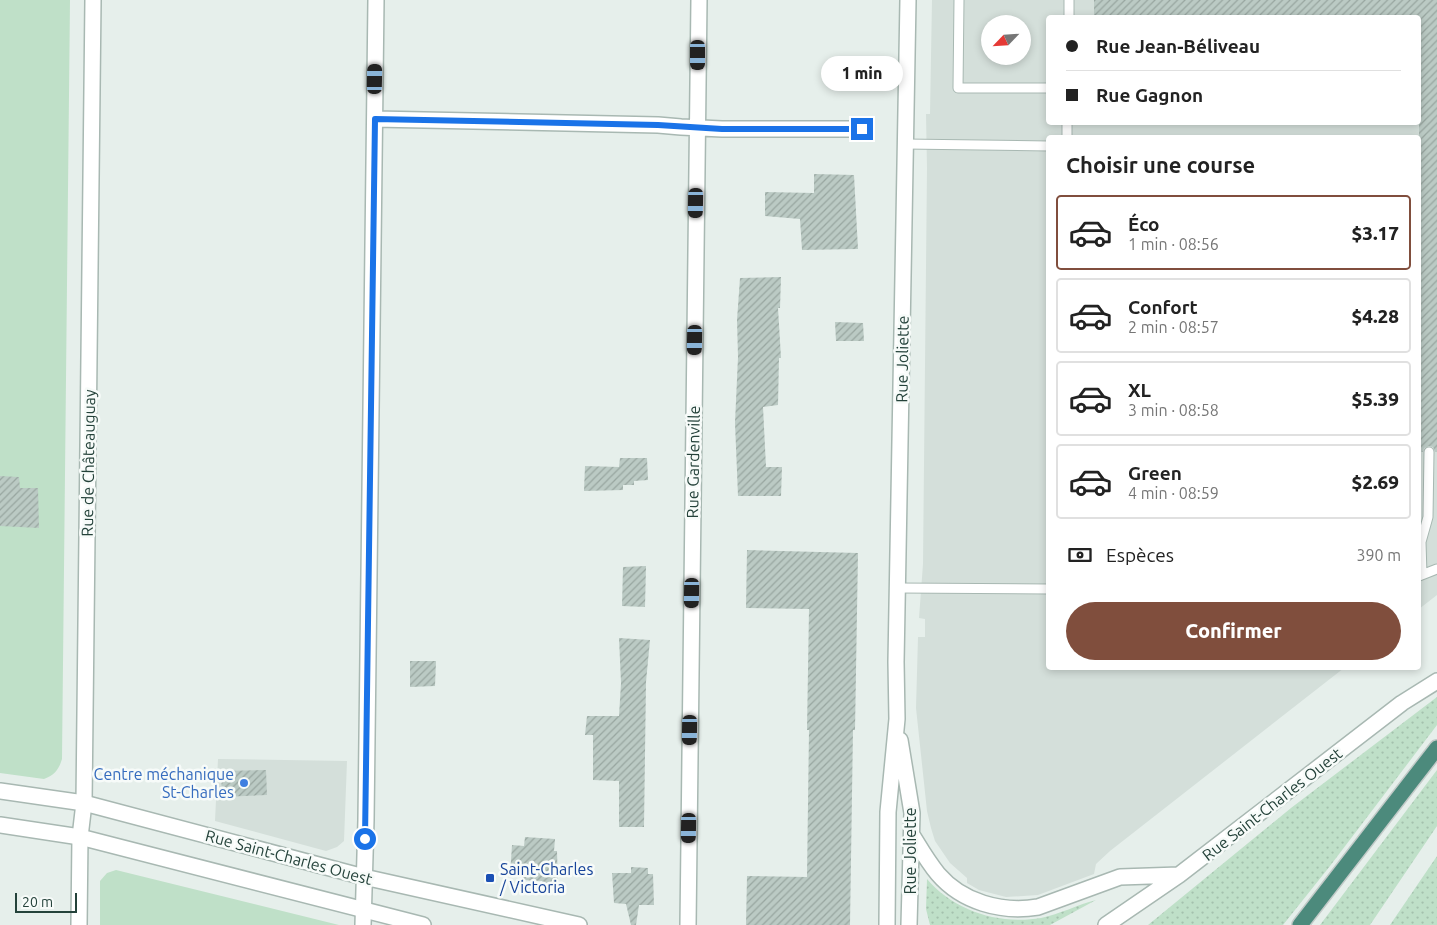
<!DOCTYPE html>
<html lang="fr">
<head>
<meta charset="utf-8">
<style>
  :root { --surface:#fff; --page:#f2f2f2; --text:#222; --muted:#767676; --line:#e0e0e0; --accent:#804e3d }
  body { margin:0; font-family:Ubuntu,sans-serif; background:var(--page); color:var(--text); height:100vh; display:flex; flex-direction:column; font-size:19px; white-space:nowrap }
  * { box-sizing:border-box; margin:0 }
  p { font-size:16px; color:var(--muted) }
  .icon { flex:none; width:28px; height:28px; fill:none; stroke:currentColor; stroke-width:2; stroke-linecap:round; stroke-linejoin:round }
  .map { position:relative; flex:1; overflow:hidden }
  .panel { position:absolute; left:1046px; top:135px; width:375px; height:535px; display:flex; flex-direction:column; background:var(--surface); border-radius:5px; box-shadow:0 2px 8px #0003 }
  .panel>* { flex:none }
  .guide { position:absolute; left:1046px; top:15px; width:375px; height:110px; border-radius:5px; box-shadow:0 2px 8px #0003; display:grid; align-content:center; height:110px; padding:0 20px; background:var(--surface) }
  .needle { width:32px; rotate:245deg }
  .fabs { position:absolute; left:981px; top:15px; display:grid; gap:10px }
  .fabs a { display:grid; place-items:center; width:50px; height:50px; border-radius:50%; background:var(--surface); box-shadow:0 2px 8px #0003; font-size:25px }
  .scale { position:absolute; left:15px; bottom:12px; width:62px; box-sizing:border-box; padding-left:5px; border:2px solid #24423a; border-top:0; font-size:14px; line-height:18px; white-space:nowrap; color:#24423a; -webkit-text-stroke:4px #f7fbf9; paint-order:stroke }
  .end { position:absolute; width:22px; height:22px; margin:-11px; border:6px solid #1a73e8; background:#fff; box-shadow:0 0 0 2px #fff }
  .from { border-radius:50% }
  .bubble { position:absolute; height:35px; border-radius:18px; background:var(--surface); box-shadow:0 2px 8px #0003; font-size:16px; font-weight:800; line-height:35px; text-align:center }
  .car { position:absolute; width:15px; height:30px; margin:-15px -8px; border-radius:6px; box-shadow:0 0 4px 1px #0007; background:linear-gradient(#222 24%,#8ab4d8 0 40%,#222 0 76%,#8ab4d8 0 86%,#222 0) }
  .guide b { display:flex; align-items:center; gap:18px; height:48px; font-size:19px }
  .guide b+b { border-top:1px solid var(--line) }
  .guide i { width:12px; height:12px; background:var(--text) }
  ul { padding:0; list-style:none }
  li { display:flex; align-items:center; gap:15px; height:75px; margin:0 10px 8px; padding:0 10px; border:2px solid var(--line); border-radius:5px }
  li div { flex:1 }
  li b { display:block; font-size:19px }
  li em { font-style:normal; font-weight:800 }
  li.selected { border-color:var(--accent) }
  li>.icon { width:45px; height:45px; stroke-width:1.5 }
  h2 { padding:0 20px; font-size:22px; line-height:60px }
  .pay { display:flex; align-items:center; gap:12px; height:55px; padding:0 20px; font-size:19px }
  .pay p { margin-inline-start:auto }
  .action { display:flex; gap:10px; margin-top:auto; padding:10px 20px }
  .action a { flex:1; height:58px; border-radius:30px; background:var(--accent); color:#fff; font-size:20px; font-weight:800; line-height:58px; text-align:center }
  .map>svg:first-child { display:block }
  .built { fill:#d4dfda; fill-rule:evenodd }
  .grass { fill:url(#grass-dots) }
  .park { fill:#bfe0c8 }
  .building { fill:url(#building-hatch) }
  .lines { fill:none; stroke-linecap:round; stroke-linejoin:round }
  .service-casing { stroke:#a8b8b2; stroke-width:11 }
  .minor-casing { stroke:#a8b8b2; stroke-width:18 }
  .tertiary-casing { stroke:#a8b8b2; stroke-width:18 }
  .trunk-casing { stroke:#c2cac8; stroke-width:18 }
  .service { stroke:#fff; stroke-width:9 }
  .minor { stroke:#fff; stroke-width:15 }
  .tertiary { stroke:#fff; stroke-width:15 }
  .trunk { stroke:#4c8a7c; stroke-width:15 }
  .route { stroke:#1a73e8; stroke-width:6 }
  .shop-dot { fill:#3f7fe0; stroke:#f7fbf9; stroke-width:2 }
  .transit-dot { fill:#1a4fb4; stroke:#f7fbf9; stroke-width:2 }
  .labels { text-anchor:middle; stroke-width:5; stroke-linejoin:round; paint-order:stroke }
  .street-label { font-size:16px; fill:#24423a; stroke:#f7fbf9 }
  .shop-label { font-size:16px; fill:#366cbe; stroke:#f7fbf9; text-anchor:end }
  .transit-label { font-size:16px; fill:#164399; stroke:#f7fbf9; text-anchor:start }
</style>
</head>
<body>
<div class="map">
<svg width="1437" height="925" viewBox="0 0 1437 925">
  <defs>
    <pattern id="grass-dots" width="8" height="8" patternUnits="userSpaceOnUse" patternTransform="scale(1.25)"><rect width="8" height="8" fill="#bfe0c8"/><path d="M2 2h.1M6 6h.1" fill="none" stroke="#a4c1ad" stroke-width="1.8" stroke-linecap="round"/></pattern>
    <pattern id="building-hatch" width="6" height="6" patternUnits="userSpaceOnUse" patternTransform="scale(1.25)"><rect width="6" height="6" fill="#bbcac4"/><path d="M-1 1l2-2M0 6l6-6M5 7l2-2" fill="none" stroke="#98a6a0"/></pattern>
  </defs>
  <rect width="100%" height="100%" fill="#e6efeb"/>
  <path class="built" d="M932 0H1437V595L1419 609V138H1049V668H1344L1110 851 1096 864 1094 874 1038 895 1006 897 979 890 967 883V878L950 863 935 841 931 828 927 811 916 708 918 637H925V619L919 618 923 564 927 168 926 114H930ZM1049 18H1419V122H1049ZM990 24H1022V56H990Z
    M218 759 347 761 344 841 337 847 326 851 215 821Z"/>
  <path class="grass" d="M1437 697V725L1330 866 1283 925H1148L1291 808Z
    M1437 770V826L1370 925H1320Z
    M1437 856V925H1390Z
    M927 879C954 911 999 925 1041 918 1060 914 1077 905 1096 900L1050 925H930L926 909Z"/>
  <path class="park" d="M0 0H70L62 759C59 769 55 775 44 779L0 773Z
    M116 870 339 925H100V881L107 873Z"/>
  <path class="building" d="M1094 0H1437V452H1435L1433 447 1429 446 1424 448 1423 452H1419V18H1094Z
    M814 174 854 175 858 249 802 250 800 219 765 216V192L814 193Z
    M781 277 780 308H778L781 358H779L778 405 763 407 766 467H782L781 496H738L735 423 738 357 737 320 740 278Z
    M835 322 863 323 864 341H836Z
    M620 458H647L648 480 634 481V485H623V490L584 491 585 466 619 467Z
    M0 476 19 477 20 488H38L39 528 0 526Z
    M747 550 858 553 855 730H853L850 925H746L747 876 807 877 809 730H807L809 609 746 608Z
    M646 566 645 607 622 606 623 567Z
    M619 638 650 640 646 682 644 827H619V781L593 780V735H585L587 716H619L621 683Z
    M410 661H436L435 686 410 687Z
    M266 770 267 795 222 797 221 771Z
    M525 837 555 839 554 851H557L558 886 543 887 542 881 522 880 523 877 510 876 512 845 524 846Z
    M631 867 648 868V874H653L654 905H639L636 925H631L626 904 614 903 612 873H631Z"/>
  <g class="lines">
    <defs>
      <path id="service" d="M959 0 958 88H1049
        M1069 18V0
        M1067 138V122
        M905 144 1049 146
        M1422 575 1421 542 1428 517 1429 452
        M1419 576 1437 569
        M898 588 1049 589"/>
      <path id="minor" d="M375 119 658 125 681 127 722 129H862
        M79 925 80 837 84 803 93 0
        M363 925 366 820 376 0
        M688 925 699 0"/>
      <path id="tertiary" d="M900 740 912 813 909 925
        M0 791 84 803 364 877 579 925
        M0 825 80 837 423 925
        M912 835C920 848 928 862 938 874 962 902 1001 913 1038 907L1120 877 1179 875
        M887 925 888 812 897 719 896 662 908 0
        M1106 925 1179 875 1402 703 1437 681"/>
      <path id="trunk" d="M1300 925 1437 748"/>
    </defs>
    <use href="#service" class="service-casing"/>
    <use href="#minor" class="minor-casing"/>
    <use href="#tertiary" class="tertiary-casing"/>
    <use href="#trunk" class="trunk-casing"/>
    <use href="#service" class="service"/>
    <use href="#minor" class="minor"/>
    <use href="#tertiary" class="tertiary"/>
    <use href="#trunk" class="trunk"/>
  </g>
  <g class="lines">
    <path class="route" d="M365 839 375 119 658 125 722 129H862"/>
  </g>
  <circle class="shop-dot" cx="244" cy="783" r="5"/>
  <rect class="transit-dot" x="485" y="873" width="10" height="10" rx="2.5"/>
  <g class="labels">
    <g class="street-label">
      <text transform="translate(902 359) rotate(-89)" y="6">Rue Joliette</text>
      <text transform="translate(693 462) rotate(-89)" y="6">Rue Gardenville</text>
      <text transform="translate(88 463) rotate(-89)" y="6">Rue de Châteauguay</text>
      <text transform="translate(1272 804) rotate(-38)" y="6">Rue Saint-Charles Ouest</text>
      <text transform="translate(910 851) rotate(-90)" y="6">Rue Joliette</text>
      <text transform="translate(289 857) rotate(15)" y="6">Rue Saint-Charles Ouest</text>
    </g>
    <g class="shop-label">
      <text x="234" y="780">Centre méchanique<tspan x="234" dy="18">St-Charles</tspan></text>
    </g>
    <g class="transit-label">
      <text x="500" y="875">Saint-Charles<tspan x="500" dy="18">/ Victoria</tspan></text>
    </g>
  </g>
</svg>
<div class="fabs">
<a><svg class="needle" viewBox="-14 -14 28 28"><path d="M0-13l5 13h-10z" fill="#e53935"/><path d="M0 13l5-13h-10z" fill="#767676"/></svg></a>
</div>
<div class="scale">20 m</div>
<i class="end from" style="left:365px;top:839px"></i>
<i class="end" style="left:862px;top:129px"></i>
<div class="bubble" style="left:821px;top:56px;width:82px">1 min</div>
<i class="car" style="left:698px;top:55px;rotate:180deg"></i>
<i class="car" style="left:375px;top:79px;rotate:1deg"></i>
<i class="car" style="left:696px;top:203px;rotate:181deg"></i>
<i class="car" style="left:695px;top:340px;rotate:181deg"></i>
<i class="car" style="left:692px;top:593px;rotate:181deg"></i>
<i class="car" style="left:690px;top:730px;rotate:181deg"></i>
<i class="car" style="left:689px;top:828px;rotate:181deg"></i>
<div class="guide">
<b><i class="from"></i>Rue Jean-Béliveau</b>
<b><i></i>Rue Gagnon</b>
</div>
<section class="panel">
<h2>Choisir une course</h2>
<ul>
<li class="selected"><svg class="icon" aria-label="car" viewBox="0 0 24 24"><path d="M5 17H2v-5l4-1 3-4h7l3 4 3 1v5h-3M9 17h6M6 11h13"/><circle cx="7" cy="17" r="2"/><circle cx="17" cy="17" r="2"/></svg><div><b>Éco</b><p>1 min · 08:56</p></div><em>$3.17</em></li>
<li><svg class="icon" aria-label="car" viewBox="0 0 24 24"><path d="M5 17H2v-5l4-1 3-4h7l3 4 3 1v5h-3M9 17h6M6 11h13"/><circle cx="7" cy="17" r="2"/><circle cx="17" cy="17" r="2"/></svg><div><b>Confort</b><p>2 min · 08:57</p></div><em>$4.28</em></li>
<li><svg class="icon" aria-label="car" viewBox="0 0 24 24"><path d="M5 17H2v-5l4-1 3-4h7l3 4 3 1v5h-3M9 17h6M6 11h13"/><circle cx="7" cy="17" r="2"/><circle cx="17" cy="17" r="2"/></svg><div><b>XL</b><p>3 min · 08:58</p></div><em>$5.39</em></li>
<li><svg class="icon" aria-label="car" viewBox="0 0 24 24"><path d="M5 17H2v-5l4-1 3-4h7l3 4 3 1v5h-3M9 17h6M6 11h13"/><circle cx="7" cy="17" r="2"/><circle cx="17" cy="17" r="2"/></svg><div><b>Green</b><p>4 min · 08:59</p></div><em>$2.69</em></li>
</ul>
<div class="pay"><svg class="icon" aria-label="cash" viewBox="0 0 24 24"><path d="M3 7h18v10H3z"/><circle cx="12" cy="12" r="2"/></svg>Espèces<p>390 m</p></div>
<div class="action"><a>Confirmer</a></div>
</section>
</div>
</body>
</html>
